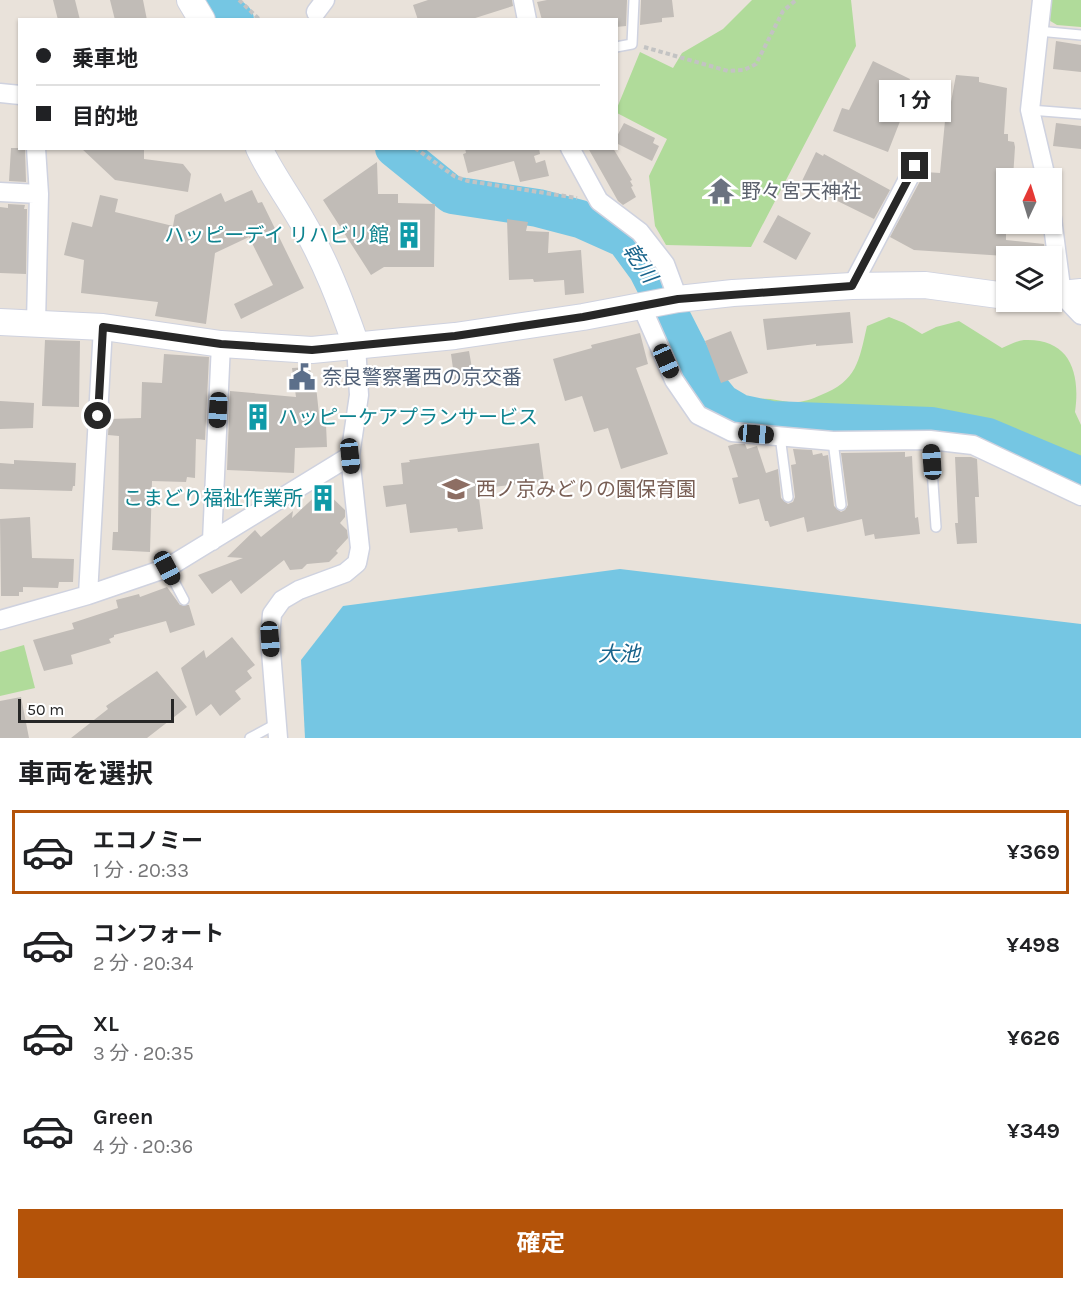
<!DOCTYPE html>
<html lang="ja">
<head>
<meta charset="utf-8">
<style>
  :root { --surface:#fff; --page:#f2f2f2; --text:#202124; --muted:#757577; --line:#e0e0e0; --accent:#b45309 }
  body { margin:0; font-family:Karla,"Noto Sans JP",sans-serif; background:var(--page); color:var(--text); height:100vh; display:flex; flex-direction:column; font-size:22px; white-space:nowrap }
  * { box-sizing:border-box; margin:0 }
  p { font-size:20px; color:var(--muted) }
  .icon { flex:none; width:33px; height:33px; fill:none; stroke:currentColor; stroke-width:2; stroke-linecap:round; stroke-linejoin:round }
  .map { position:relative; height:738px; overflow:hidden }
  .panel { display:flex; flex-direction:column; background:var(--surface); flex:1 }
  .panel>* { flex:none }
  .top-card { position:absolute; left:18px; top:18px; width:600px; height:132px; border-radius:0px; box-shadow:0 2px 4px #0004; display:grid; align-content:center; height:132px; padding:0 18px; background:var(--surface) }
  .needle { width:39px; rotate:4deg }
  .tools { position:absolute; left:996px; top:168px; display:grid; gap:12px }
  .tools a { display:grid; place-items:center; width:66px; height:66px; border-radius:0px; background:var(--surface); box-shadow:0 2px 4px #0004; font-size:30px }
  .scale { position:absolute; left:18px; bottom:15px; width:156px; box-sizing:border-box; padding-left:6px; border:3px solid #272727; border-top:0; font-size:16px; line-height:21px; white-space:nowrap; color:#272727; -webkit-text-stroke:4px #fff; paint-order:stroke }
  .end { position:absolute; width:27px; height:27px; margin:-14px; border:8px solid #272727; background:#fff; box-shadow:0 0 0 3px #fff }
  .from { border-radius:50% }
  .bubble { position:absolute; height:42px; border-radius:0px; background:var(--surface); box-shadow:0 2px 4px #0004; font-size:20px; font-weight:700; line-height:42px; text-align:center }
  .car { position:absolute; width:18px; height:36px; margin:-18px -9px; border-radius:8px; box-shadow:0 0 4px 2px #0007; background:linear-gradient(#222 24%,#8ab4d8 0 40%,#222 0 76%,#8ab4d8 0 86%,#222 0) }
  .top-card b { display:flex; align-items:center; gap:21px; height:57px; font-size:22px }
  .top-card b+b { border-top:2px solid var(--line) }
  .top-card i { width:15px; height:15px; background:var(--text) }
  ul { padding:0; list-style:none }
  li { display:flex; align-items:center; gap:18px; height:84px; margin:0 12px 9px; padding:0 6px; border:3px solid transparent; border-radius:0px }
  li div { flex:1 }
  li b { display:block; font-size:22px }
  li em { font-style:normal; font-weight:700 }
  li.current { border-color:var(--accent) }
  li>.icon { width:54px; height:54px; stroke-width:1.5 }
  h2 { padding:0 18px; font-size:27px; line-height:72px }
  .button { display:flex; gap:12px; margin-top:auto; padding:12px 18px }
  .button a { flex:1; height:69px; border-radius:0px; background:var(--accent); color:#fff; font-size:24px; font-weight:700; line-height:69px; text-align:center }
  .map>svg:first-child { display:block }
  .green { fill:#b0db9a }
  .water { fill:#75c6e3 }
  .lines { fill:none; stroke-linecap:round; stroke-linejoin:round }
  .river { stroke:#75c6e3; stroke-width:38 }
  .building { fill:#c1bcb7 }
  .lane-casing { stroke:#cfd2df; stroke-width:12 }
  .street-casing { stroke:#cfd2df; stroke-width:21 }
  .secondary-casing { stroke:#cfd2df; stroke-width:28 }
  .path { stroke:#c3c3c3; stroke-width:4; stroke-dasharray:4.5 3; stroke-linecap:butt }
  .lane { stroke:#fff; stroke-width:9 }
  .street { stroke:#fff; stroke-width:18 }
  .secondary { stroke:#fff; stroke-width:26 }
  .route { stroke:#272727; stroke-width:8 }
  .labels { text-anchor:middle; stroke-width:4.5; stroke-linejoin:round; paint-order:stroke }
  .worship-label { font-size:20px; fill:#5b616d; stroke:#fff; text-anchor:start }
  .culture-label { font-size:20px; fill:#0d838f; stroke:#fff; text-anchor:end }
  .service-label { font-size:20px; fill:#4e5e75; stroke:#fff; text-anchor:start }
  .education-label { font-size:20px; fill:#785e54; stroke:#fff; text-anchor:start }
  .water-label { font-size:21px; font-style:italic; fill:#18638b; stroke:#fff }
</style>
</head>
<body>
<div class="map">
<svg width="1081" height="738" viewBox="0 0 1081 738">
  <rect width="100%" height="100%" fill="#e9e2da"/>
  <path class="green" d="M752 0H851L856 46 751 247 666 245 655 226 649 176 667 139 617 113V108L640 52 673 68 682 53 723 29Z
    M1050 0H1081V27L1057 25 1047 19Z
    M889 317 904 323 922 334 936 327 959 321 1002 348C1009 345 1016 341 1024 340 1068 338 1081 370 1075 412L1081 425V465L1033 451 1017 441 949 424 863 418H792L750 412 745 406C758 394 773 400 789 402 801 403 810 400 821 395 857 381 859 361 867 326Z
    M24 645 35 688 0 696V652Z"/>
  <path class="water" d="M620 569 1081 624V738H305L301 660 343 606Z"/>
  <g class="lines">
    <path class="river" d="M211 0 235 20
      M394 148 452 195 538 208 580 219 625 239 647 269 704 381 722 403 739 413 772 420 931 426 988 437 1081 476"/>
  </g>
  <path class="building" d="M53 0H75L80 20H58Z
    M110 0H143L147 20H115Z
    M428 0H512L513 6 469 20H418L413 5Z
    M547 0H627L626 26 616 27V20H542L537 2Z
    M641 0H672L674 17 662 18V22L640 25Z
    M1056 41 1081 45V72L1053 69Z
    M873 61 910 79 909 82 922 88 909 114 904 111 888 152 833 131 842 108 849 110Z
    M956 75 979 77V82L1007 88 1004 134H1008V141L1014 142 1015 147 1013 178H1006V240L1044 244 1046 256H1005L914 250 890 237 925 172 940 173 947 100 951 102Z
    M624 123 655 138 653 143 659 146 652 161 616 143V138Z
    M1056 123 1081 126V149L1053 146Z
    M11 148H25L26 182 9 181Z
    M81 148H144V159L183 164 191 174 188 192 115 180Z
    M465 148H539L540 154 534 156 536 163 545 160 549 176 520 182 514 161 468 173 463 154 466 153Z
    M588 148H613L632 180 630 181 633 186 631 187 636 197 623 205 618 201Z
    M816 152 823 156 824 154 890 190 874 219 801 183Z
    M377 162 378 194H398V203L435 204 434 267H384L371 275 323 200Z
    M252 190 258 203 262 202 304 288 241 319 234 304 273 285 249 237 215 253 206 324 155 316 158 302 81 293 84 260 64 255 72 222 92 227 100 195 118 199 115 212 173 226 175 215 221 193 225 202Z
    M8 204 25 205 24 209H27L26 274 0 273V207L8 208Z
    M778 215 811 233 796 260 763 242Z
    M507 219 528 222 526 231 549 232 548 253 581 250 584 293 565 295 564 280 534 282 533 279 509 280Z
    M850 312 853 343 816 346V344L767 350 763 319Z
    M731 331 748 373 721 383 705 341Z
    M640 333 648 364 636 368 668 454 621 469 608 428 594 432 582 396 565 401 553 359 592 348 591 345Z
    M45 340 80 341 79 407 42 406Z
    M469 351 474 380 455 383 451 354Z
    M164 354 209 357 205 440 196 439 195 478 187 477 186 482 152 481 150 552 112 550 113 532H118L119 436 108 435 109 419 141 418 142 382 162 383Z
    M310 367 312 386H316L320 424H326L327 447 295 448 294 473 227 470 230 391 296 397 292 368Z
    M0 401 34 403 33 428 0 429Z
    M539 443 544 481 485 488 486 497 479 498 483 529 458 532 457 528 410 533 406 504 386 507 383 486 403 484 401 463 410 462 409 460Z
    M735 444H745L747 449 757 446 766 473 778 469 781 498 788 504 793 502 795 497 791 465 796 464 793 449 812 450 813 455 822 453 823 456 828 455 834 506 841 512 845 510 848 505 841 453 905 452V457L912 456 915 518 918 517 920 534 875 539 874 534 865 536 862 519 807 532 804 517 770 527 768 521H765L759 499 739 504 732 478 738 477 728 446Z
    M955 457H971L977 459 979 497H975L977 543 957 544 955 523H958Z
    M14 460 76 463 75 486H73L72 491 0 489V463L14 464Z
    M323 489 345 510V517L340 523 347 530 348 538 336 551 338 553 329 562 307 564 302 569 290 570 284 560 241 594 231 580 212 594 198 575 243 558 227 557 255 530 261 537 293 511 292 518Z
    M30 517 32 558 74 559 73 582H59L58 588 23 587V592H19V596H1L0 519Z
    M167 587 180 605H189L195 625 170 633 166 621 114 635V637L109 639 111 643 71 655 73 664 44 671 33 640 74 629 72 623 118 608 116 600 139 594 140 597Z
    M232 637 255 665 247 671 252 678 235 691 241 699 220 716 211 704 196 716 181 668 204 650 206 658Z
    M157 671 187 707 147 738H71L108 709 106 706Z
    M21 697 29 738H0V701Z"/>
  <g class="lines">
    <defs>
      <path id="lane" d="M1038 31 1081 35
        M616 47 632 44 634 0
        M1030 110 1081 114
        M780 436 788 497
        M930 440 936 527
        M833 441 841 505
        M167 568 184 600
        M250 738 276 724"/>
      <path id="street" d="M523 0 527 20
        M1042 0 1030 110 1046 178
        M316 12 325 0
        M0 93 20 95
        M570 148 599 201 640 232 665 264 678 299
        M0 192 39 194
        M1052 218 1062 295 1081 315
        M852 286 915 166
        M641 305 674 380 698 415 732 432 833 441 930 440 973 445 1081 496
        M36 323 39 194 36 148
        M212 541 221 344
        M88 595 103 327
        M0 620 88 595 167 568 350 456
        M278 738 270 639 272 614 282 600 299 590 345 573 357 563 360 548 350 456 359 395 356 345"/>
      <path id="secondary" d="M190 0 202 20
        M259 148C271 174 288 196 302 221 325 260 341 302 356 345
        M1052 295 1081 292
        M0 322 103 327 221 344 312 350 455 336 583 317 678 299 733 293 852 286 925 285 1006 296"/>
    </defs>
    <use href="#lane" class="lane-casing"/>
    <use href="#street" class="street-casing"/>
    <use href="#secondary" class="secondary-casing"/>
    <path class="path" d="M239 0 260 20
      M644 47 728 71 744 70 756 64 783 11 796 0
      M415 148 454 176 468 181 577 198"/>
    <use href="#lane" class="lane"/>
    <use href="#street" class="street"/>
    <use href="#secondary" class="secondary"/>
  </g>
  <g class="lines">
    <path class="route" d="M98 416 103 327 221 344 312 350 455 336 583 317 678 299 852 286 915 166"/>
  </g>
  <defs>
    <symbol id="temple-bare" viewBox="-9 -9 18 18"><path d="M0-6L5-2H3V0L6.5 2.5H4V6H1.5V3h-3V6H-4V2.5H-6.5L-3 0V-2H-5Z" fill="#6b7280" stroke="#fff" stroke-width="2.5" paint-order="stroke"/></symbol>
    <symbol id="building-bare" viewBox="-9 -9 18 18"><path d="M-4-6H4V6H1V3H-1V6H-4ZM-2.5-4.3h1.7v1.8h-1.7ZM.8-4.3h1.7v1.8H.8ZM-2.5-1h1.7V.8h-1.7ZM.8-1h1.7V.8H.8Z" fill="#0f9aa8" stroke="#fff" stroke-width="2.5" paint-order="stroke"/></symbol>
    <symbol id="civic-bare" viewBox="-9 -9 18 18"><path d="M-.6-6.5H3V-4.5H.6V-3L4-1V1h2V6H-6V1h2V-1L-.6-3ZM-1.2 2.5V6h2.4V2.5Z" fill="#5c6f8a" stroke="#fff" stroke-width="2.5" paint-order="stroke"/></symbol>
    <symbol id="school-bare" viewBox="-9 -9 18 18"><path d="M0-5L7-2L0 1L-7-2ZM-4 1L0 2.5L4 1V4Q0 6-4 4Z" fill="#8d6e63" stroke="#fff" stroke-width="2.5" paint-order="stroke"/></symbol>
  </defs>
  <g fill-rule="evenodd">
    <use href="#temple-bare" x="702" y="172" width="38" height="38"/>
    <use href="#building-bare" x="390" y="216" width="38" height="38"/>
    <use href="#civic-bare" x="283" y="358" width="38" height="38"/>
    <use href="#building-bare" x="239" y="398" width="38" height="38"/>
    <use href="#school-bare" x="437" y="470" width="38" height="38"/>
    <use href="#building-bare" x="304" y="479" width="38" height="38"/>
  </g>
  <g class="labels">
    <g class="worship-label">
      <text x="741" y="198">野々宮天神社</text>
    </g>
    <g class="culture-label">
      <text x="389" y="242">ハッピーデイ リハビリ館</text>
      <text x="278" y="424" text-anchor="start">ハッピーケアプランサービス</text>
      <text x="303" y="505">こまどり福祉作業所</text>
    </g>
    <g class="service-label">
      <text x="322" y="384">奈良警察署西の京交番</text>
    </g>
    <g class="education-label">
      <text x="476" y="496">西ノ京みどりの園保育園</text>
    </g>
    <g class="water-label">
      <text transform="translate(640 263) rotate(56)" y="7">乾川</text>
      <text x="619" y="661">大池</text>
    </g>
  </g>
</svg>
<div class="tools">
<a><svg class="needle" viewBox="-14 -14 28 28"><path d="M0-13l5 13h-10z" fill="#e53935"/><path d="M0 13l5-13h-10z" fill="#757577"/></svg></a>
<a><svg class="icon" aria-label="layers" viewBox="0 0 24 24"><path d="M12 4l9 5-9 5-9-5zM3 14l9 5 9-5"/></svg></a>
</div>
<div class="scale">50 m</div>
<i class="end from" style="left:98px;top:416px"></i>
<i class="end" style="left:915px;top:166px"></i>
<div class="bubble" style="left:879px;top:80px;width:72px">1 分</div>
<i class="car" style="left:666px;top:361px;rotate:156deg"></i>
<i class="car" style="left:218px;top:410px;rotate:183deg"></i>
<i class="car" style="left:756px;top:434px;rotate:95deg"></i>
<i class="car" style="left:350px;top:456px;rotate:174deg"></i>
<i class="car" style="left:932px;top:462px;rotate:356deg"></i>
<i class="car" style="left:167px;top:568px;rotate:152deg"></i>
<i class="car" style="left:270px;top:639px;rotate:176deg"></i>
<div class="top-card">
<b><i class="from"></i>乗車地</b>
<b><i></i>目的地</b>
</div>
</div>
<section class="panel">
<h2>車両を選択</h2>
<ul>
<li class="current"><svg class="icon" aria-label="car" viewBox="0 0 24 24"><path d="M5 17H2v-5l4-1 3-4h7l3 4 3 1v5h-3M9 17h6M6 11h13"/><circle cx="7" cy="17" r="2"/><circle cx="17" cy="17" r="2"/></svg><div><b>エコノミー</b><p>1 分 · 20:33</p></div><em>¥369</em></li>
<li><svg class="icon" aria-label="car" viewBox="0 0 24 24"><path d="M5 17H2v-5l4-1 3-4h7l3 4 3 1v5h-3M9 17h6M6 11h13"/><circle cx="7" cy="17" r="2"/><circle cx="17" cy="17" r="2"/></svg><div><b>コンフォート</b><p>2 分 · 20:34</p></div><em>¥498</em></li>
<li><svg class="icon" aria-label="car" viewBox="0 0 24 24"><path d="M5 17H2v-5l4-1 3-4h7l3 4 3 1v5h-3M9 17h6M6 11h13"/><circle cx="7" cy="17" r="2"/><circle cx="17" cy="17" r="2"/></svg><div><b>XL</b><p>3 分 · 20:35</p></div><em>¥626</em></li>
<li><svg class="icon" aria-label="car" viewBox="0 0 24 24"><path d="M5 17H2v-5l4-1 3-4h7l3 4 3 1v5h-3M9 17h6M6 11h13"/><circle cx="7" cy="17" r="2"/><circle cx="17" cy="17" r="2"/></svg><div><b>Green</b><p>4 分 · 20:36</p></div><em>¥349</em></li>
</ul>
<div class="button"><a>確定</a></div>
</section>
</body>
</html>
